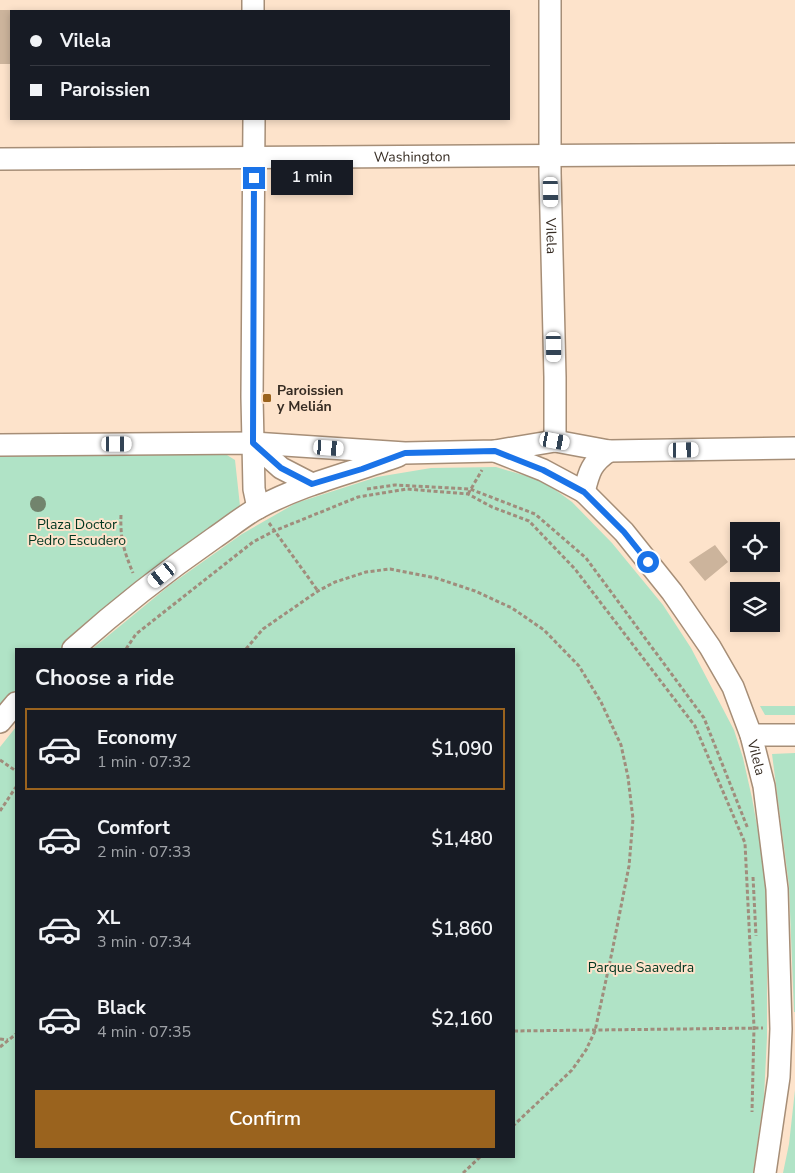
<!DOCTYPE html>
<html lang="en">
<head>
<meta charset="utf-8">
<style>
  :root { --surface:#171b24; --page:#242831; --text:#f1f3f6; --muted:#9ea1a6; --line:#363941; --accent:#9a631e }
  body { margin:0; font-family:"Nunito Sans",sans-serif; background:var(--page); color:var(--text); height:100vh; display:flex; flex-direction:column; font-size:19px; white-space:nowrap }
  * { box-sizing:border-box; margin:0 }
  p { font-size:16px; color:var(--muted) }
  .icon { flex:none; width:28px; height:28px; fill:none; stroke:currentColor; stroke-width:2; stroke-linecap:round; stroke-linejoin:round }
  .map { position:relative; flex:1; overflow:hidden }
  .drawer { position:absolute; left:15px; top:648px; width:500px; height:510px; display:flex; flex-direction:column; background:var(--surface); border-radius:0px; box-shadow:0 2px 8px #0003 }
  .drawer>* { flex:none }
  .guide { position:absolute; left:10px; top:10px; width:500px; height:110px; border-radius:0px; box-shadow:0 2px 8px #0003; display:grid; align-content:center; height:110px; padding:0 20px; background:var(--surface) }
  .buttons { position:absolute; left:730px; top:522px; display:grid; gap:10px }
  .buttons a { display:grid; place-items:center; width:50px; height:50px; border-radius:0px; background:var(--surface); box-shadow:0 2px 8px #0003; font-size:25px }
  .end { position:absolute; width:22px; height:22px; margin:-11px; border:6px solid #1a73e8; background:#fff; box-shadow:0 0 0 2px #fff }
  .from { border-radius:50% }
  .bubble { position:absolute; height:35px; border-radius:0px; background:var(--surface); box-shadow:0 2px 8px #0003; font-size:16px; font-weight:600; line-height:35px; text-align:center }
  .car { position:absolute; width:15px; height:30px; margin:-15px -8px; border-radius:6px; box-shadow:0 0 4px 1px #0007; background:linear-gradient(#fff 24%,#345 0 40%,#fff 0 76%,#345 0 86%,#fff 0) }
  .guide b { display:flex; align-items:center; gap:18px; height:48px; font-size:19px }
  .guide b+b { border-top:1px solid var(--line) }
  .guide i { width:12px; height:12px; background:var(--text) }
  ul { padding:0; list-style:none }
  li { display:flex; align-items:center; gap:15px; height:82px; margin:0 10px 8px; padding:0 10px; border:2px solid transparent; border-radius:0px }
  li div { flex:1 }
  li b { display:block; font-size:19px }
  li em { font-style:normal; font-weight:600 }
  li.selected { border-color:var(--accent) }
  li>.icon { width:45px; height:45px; stroke-width:1.5 }
  h2 { padding:0 20px; font-size:22px; line-height:60px }
  .cta { display:flex; gap:10px; margin-top:auto; padding:10px 20px }
  .cta a { flex:1; height:58px; border-radius:0px; background:var(--accent); color:#fff; font-size:20px; font-weight:600; line-height:58px; text-align:center }
  .map>svg:first-child { display:block }
  .green { fill:#b0e3c6 }
  .building { fill:#ccb49c }
  .lines { fill:none; stroke-linecap:round; stroke-linejoin:round }
  .minor-casing { stroke:#a68e77; stroke-width:24 }
  .path { stroke:#a08d7c; stroke-width:3; stroke-dasharray:4 2.5; stroke-linecap:butt }
  .minor { stroke:#fff; stroke-width:21 }
  .tree { fill:#72846d }
  .route { stroke:#1a73e8; stroke-width:6 }
  .poi-dot { fill:#9a631e; stroke:#fde3cb; stroke-width:2 }
  .labels { text-anchor:middle; stroke-width:4; stroke-linejoin:round; paint-order:stroke }
  .street-label { font-size:14px; fill:#362c23; stroke:#fde3cb }
  .poi-label { font-size:14px; font-weight:bold; fill:#362c23; stroke:#fde3cb; text-anchor:start }
  .park-label { font-size:14px; fill:#003620; stroke:#fde3cb }
</style>
</head>
<body>
<div class="map">
<svg width="795" height="1173" viewBox="0 0 795 1173">
  <rect width="100%" height="100%" fill="#fde3cb"/>
  <path class="green" d="M222 452 235 460 240 506 133 586 63 649H16V691L0 705V456Z
    M496 467 543 481 572 502 612 543 663 605 691 648 734 730 743 758 752 798 762 853 767 902V1037L764 1097 753 1173H0V747L16 727V1156H514V649H92L170 585 242 534 296 503 377 477 431 468Z
    M760 706H795V715H765Z
    M795 753V1012H794L789 886 772 754Z
    M795 1090V1173H783L789 1144Z"/>
  <path class="building" d="M0 10H11V64H0Z
    M715 545 728 562 705 581 689 562Z"/>
  <g class="lines">
    <defs>
      <g id="minor">
        <path d="M253 0V11"/>
        <path id="s1" d="M550 0V173L555 377V441"/>
        <path d="M254 119 252 397 254 489 258 508"/>
        <path id="s2" d="M0 159 795 154"/>
        <path d="M253 443 281 468 312 484"/>
        <path d="M0 445 253 443 405 453 495 451 555 441 609 451 795 448"/>
        <path id="s3" d="M495 451 543 470 584 492 624 532 672 592 710 647 733 687 751 735 764 786 777 889 781 1029 779 1077 765 1173"/>
        <path d="M584 492C589 472 591 463 609 451"/>
        <path d="M73 649C118 609 165 572 214 538 229 528 243 516 258 508 302 484 351 473 398 456"/>
        <path d="M0 722 16 703"/>
        <path d="M751 735H795"/>
      </g>
    </defs>
    <use href="#minor" class="minor-casing"/>
    <path class="path" d="M367 489 395 485 470 489 535 514 586 558 704 718 748 829
      M468 494 482 470
      M121 515C120 539 124 551 133 573
      M269 523 318 591
      M126 649 136 634 253 542 274 531 358 497 407 489 468 494 492 507 529 521 575 569 695 726 745 843 754 1027 752 1112
      M246 649 263 629 318 591 335 582 366 572 390 569 436 578 475 591 512 608 544 630 579 666 601 702 621 745 628 777 633 819 629 866 612 952 595 1031 586 1050 572 1070 514 1125
      M0 760 16 771
      M0 811 16 787
      M753 877 756 936
      M514 1031 763 1028
      M0 1039 8 1040
      M0 1047 16 1034
      M463 1173 481 1156"/>
    <use href="#minor" class="minor"/>
  </g>
  <circle class="tree" cx="38" cy="504" r="8"/>
  <g class="lines">
    <path class="route" d="M254 178 253 443 281 468 312 484 362 469 405 453 495 451 543 470 584 492 624 532 648 562"/>
  </g>
  <rect class="poi-dot" x="262" y="393" width="10" height="10" rx="2.5"/>
  <g class="labels">
    <g class="street-label">
      <text dy="5" stroke="none"><textPath href="#s2" startOffset="412">Washington</textPath></text>
      <text dy="5" stroke="none"><textPath href="#s1" startOffset="236">Vilela</textPath></text>
      <text dy="5" stroke="none"><textPath href="#s3" startOffset="419">Vilela</textPath></text>
    </g>
    <g class="poi-label">
      <text x="277" y="395">Paroissien<tspan x="277" dy="16">y Melián</tspan></text>
    </g>
    <g class="park-label">
      <text x="77" y="529">Plaza Doctor<tspan x="77" dy="16">Pedro Escudero</tspan></text>
      <text x="641" y="972">Parque Saavedra</text>
    </g>
  </g>
</svg>
<div class="buttons">
<a><svg class="icon" aria-label="locate" viewBox="0 0 24 24"><circle cx="12" cy="12" r="6"/><path d="M12 2v4M12 18v4M2 12h4M18 12h4"/></svg></a>
<a><svg class="icon" aria-label="layers" viewBox="0 0 24 24"><path d="M12 4l9 5-9 5-9-5zM3 14l9 5 9-5"/></svg></a>
</div>
<i class="end from" style="left:648px;top:562px"></i>
<i class="end" style="left:254px;top:178px"></i>
<div class="bubble" style="left:271px;top:160px;width:82px">1 min</div>
<i class="car" style="left:551px;top:192px;rotate:179deg"></i>
<i class="car" style="left:554px;top:347px;rotate:179deg"></i>
<i class="car" style="left:555px;top:441px;rotate:100deg"></i>
<i class="car" style="left:117px;top:444px;rotate:90deg"></i>
<i class="car" style="left:329px;top:448px;rotate:94deg"></i>
<i class="car" style="left:684px;top:450px;rotate:89deg"></i>
<i class="car" style="left:162px;top:575px;rotate:231deg"></i>
<div class="guide">
<b><i class="from"></i>Vilela</b>
<b><i></i>Paroissien</b>
</div>
<section class="drawer">
<h2>Choose a ride</h2>
<ul>
<li class="selected"><svg class="icon" aria-label="car" viewBox="0 0 24 24"><path d="M5 17H2v-5l4-1 3-4h7l3 4 3 1v5h-3M9 17h6M6 11h13"/><circle cx="7" cy="17" r="2"/><circle cx="17" cy="17" r="2"/></svg><div><b>Economy</b><p>1 min · 07:32</p></div><em>$1,090</em></li>
<li><svg class="icon" aria-label="car" viewBox="0 0 24 24"><path d="M5 17H2v-5l4-1 3-4h7l3 4 3 1v5h-3M9 17h6M6 11h13"/><circle cx="7" cy="17" r="2"/><circle cx="17" cy="17" r="2"/></svg><div><b>Comfort</b><p>2 min · 07:33</p></div><em>$1,480</em></li>
<li><svg class="icon" aria-label="car" viewBox="0 0 24 24"><path d="M5 17H2v-5l4-1 3-4h7l3 4 3 1v5h-3M9 17h6M6 11h13"/><circle cx="7" cy="17" r="2"/><circle cx="17" cy="17" r="2"/></svg><div><b>XL</b><p>3 min · 07:34</p></div><em>$1,860</em></li>
<li><svg class="icon" aria-label="car" viewBox="0 0 24 24"><path d="M5 17H2v-5l4-1 3-4h7l3 4 3 1v5h-3M9 17h6M6 11h13"/><circle cx="7" cy="17" r="2"/><circle cx="17" cy="17" r="2"/></svg><div><b>Black</b><p>4 min · 07:35</p></div><em>$2,160</em></li>
</ul>
<div class="cta"><a>Confirm</a></div>
</section>
</div>
</body>
</html>
